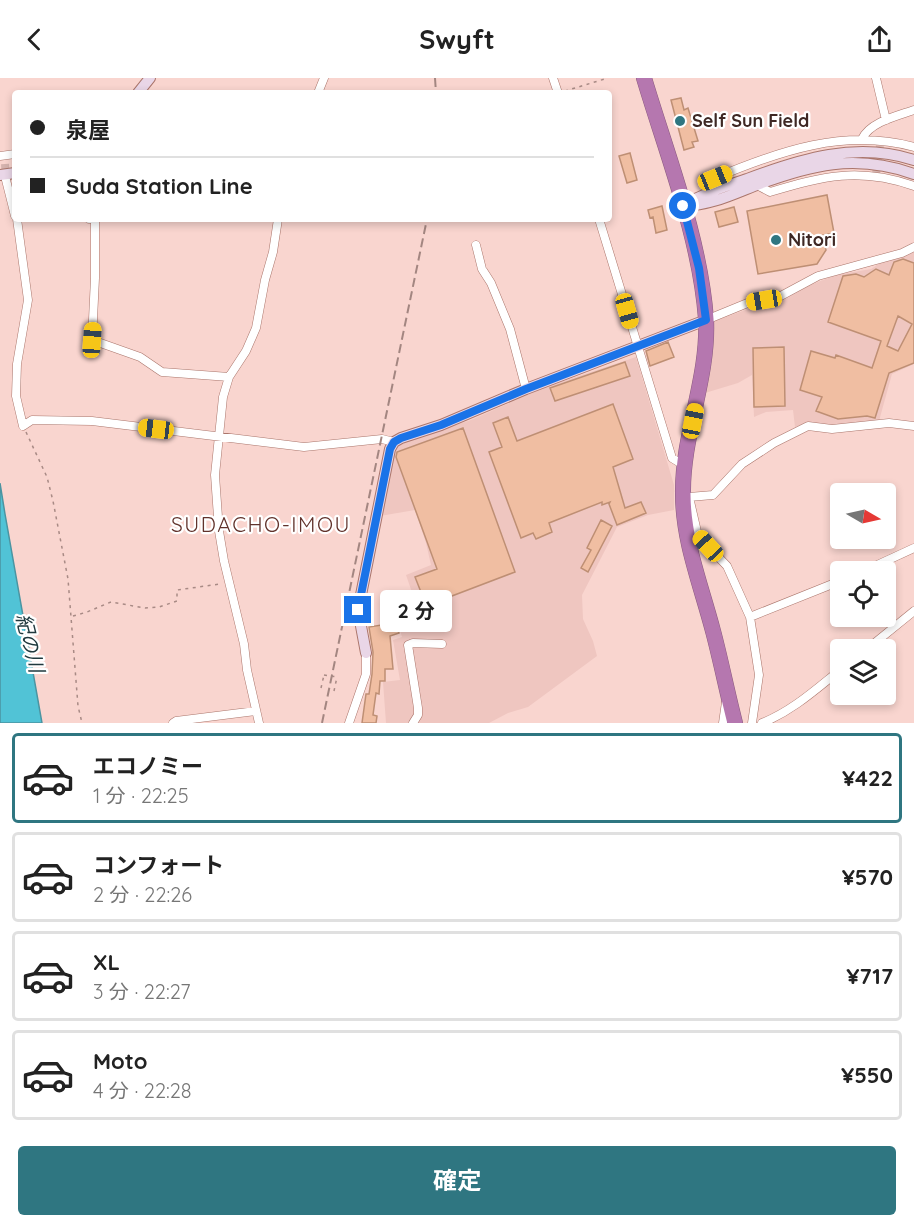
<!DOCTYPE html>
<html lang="ja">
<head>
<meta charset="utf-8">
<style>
  :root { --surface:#fff; --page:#f2f2f2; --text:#222; --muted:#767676; --line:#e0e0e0; --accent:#2f7681 }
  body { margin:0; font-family:Quicksand,"Noto Sans JP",sans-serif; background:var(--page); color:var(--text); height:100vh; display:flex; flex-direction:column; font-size:22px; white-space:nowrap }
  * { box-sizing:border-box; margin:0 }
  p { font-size:20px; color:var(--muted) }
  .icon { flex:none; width:33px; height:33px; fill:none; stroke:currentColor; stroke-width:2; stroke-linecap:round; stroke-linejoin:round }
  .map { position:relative; height:645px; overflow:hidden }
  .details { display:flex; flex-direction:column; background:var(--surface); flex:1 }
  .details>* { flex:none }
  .top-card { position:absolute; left:12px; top:12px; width:600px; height:132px; border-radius:6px; box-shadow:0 3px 9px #0003; display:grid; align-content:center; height:132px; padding:0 18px; background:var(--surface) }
  .needle { width:39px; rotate:99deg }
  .fabs { position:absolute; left:830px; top:405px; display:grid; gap:12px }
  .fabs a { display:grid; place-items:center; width:66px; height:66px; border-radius:6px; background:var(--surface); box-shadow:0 3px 9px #0003; font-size:30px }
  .end { position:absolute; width:27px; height:27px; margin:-14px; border:8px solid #1a73e8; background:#fff; box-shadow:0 0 0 3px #fff }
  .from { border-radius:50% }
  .bubble { position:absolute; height:42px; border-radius:6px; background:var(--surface); box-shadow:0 3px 9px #0003; font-size:20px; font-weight:700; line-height:42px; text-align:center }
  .car { position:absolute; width:18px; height:36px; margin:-18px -9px; border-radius:8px; box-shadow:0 0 4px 2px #0007; background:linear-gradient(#f5c518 24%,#345 0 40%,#f5c518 0 76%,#345 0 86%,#f5c518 0) }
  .top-card b { display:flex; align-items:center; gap:21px; height:57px; font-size:22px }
  .top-card b+b { border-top:2px solid var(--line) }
  .top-card i { width:15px; height:15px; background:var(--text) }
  ul { padding:10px 0 0; list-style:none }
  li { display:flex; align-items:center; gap:18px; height:90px; margin:0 12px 9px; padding:0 6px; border:3px solid var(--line); border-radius:6px }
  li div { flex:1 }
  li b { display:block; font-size:22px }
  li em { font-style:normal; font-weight:700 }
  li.active { border-color:var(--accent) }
  li>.icon { width:54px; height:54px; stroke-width:1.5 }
  .primary-button { display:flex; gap:12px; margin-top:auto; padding:12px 18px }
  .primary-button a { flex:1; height:69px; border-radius:6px; background:var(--accent); color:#fff; font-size:24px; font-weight:700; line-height:69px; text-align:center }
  header { display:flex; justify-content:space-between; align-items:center; height:78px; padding:0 18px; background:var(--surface); font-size:27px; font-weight:700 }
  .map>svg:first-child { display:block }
  .built { fill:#efc6c0 }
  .water { fill:#51c3d6; stroke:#4b94a1; stroke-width:1.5 }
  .building { fill:#f0bea2; stroke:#be8f74; stroke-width:1.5; fill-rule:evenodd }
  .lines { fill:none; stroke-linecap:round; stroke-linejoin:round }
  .street-tunnel { stroke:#d4b2ad; stroke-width:8; stroke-dasharray:8 4; stroke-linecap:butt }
  .street-casing { stroke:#aa756b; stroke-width:9 }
  .secondary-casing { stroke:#aa756b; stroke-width:12 }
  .highway-casing { stroke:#8b5b7e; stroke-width:16 }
  .path { stroke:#a88a85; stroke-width:1.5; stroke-dasharray:3 4.5; stroke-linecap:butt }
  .street { stroke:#fff; stroke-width:8 }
  .secondary { stroke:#e9d6e7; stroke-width:10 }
  .highway { stroke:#b577af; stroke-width:15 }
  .rail { stroke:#a38681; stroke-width:2; stroke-dasharray:9 4.5; stroke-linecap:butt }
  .path-bridge { stroke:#a88a85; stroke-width:1.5; stroke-dasharray:3 4.5; stroke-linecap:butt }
  .route { stroke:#1a73e8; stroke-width:8 }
  .poi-dot { fill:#2f7681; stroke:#fff; stroke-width:2 }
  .labels { text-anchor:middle; stroke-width:4.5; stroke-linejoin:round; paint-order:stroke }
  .poi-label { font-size:18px; font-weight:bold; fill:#3e2824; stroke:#fff; text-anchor:start }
  .water-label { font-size:20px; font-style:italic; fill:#20393e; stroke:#fff }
  .quarter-label { font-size:21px; letter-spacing:1.5px; fill:#61322b; stroke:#fff }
</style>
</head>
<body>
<header><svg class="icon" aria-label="back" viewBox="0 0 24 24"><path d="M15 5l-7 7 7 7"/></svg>Swyft<svg class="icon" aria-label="share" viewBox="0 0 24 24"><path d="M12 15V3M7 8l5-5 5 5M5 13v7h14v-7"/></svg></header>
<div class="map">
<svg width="914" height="645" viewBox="0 0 914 645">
  <rect width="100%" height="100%" fill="#f9d5cf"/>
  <path class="built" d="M914 171V286L892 296 879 343 829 348 807 345 795 349 793 332 766 334 754 339 752 297 738 305 705 315 709 283 712 281V244L748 231 777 226 810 207 836 197 871 191 892 177Z
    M636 279 674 407V432L648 437 617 449 582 517 583 541 593 563 597 578 528 629 508 635 489 645H386L383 604 400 602 393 562 402 559 395 536 415 523 406 497 431 487 426 465 415 432 380 438 393 370 397 366 471 342 543 310Z"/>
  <path class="water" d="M0 405 5 436 42 645H0Z"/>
  <path class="building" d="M681 20 684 32 688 30 698 63 692 64 694 69 684 72 671 22Z
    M630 75 637 102 627 105 619 78Z
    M827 117 834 155 823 157 826 172 817 186 758 196 747 133Z
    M662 128 667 152 656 155 653 139 650 140 648 132Z
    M734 129 738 144 719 149 715 134Z
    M903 181 914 185V285L889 295 875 340 867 338 838 341 816 333 822 319 800 312 811 273 835 280 836 277 872 290 881 263 828 244 843 198 856 196 864 199 876 191 889 197 894 184ZM898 238 912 246 898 273 887 268Z
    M668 264 674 279 650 288 646 273Z
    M784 269 785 328 754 329 753 270Z
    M625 284 630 298 555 323 550 310Z
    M613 326 633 381 613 389 625 430 641 424 646 435 617 447 609 426 610 424 602 427V424L549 445 552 454 536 461 533 455 521 460 489 374 502 369 493 345 508 339 517 363Z
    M463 350 515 494 444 521 451 540 434 547 415 499 437 491 396 379 397 374Z
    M601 442 612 448 588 494 581 490 591 472 587 470Z
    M395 539 399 555 390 558 393 591H385V603H380L379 616 376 615 373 637 377 638 376 645H362L366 616H369L372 596 373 574 369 549 388 546 387 541Z"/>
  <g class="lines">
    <path class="street-tunnel" d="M5 86 6 101
      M876 96 880 68"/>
    <defs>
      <path id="street" d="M553 0 558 15
        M876 0 886 42
        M318 15 324 0
        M862 61C870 44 897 38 914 32
        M0 78 15 76
        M6 102 15 138
        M757 107 770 114C824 98 859 89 914 108
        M716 112 715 100C779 73 845 50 914 69
        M17 141 28 222 17 286 16 318 23 348 32 342 92 343 304 369 382 361 394 364
        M89 141H95V200L92 262 140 279 162 294 229 299
        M599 141 672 380 685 388
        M476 167 482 191 491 205 510 251 526 311
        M706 242 750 224 777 220 818 198 902 175 914 169
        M687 418 689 419 698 458 727 488 750 539 759 597 752 645
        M689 419 713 417 742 386 774 365 808 348 832 351 889 345 914 348
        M862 494 914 470
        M750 539 840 503
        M866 572 914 533
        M173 645 176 643 256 633
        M259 645 247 592 244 566 224 483 219 453 215 397 223 319 229 299 246 273 256 250 265 202 273 174 278 141
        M349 645 366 596V575
        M413 645 418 637V630L408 567 413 565 442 566
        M723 645 726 624
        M762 645C792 633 815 612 840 592"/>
      <path id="secondary" d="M138 15 150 0
        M0 97 15 95
        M683 128C704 115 723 109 747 101 800 81 857 63 914 82
        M683 128C710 127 729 118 754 108 810 87 855 75 914 96
        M366 575 358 532 390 371 394 364 401 360 441 347 526 311 706 242"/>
      <path id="highway" d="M644 0C667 77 700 160 706 241 709 300 682 357 683 416 683 463 701 507 713 553 721 583 727 614 735 645"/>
    </defs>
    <use href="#street" class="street-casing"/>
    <use href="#secondary" class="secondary-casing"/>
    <use href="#highway" class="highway-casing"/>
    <path class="path" d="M565 13 608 0
      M26 354 47 399 53 423 68 501 78 628 82 645
      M73 538 87 534 111 524 145 530 159 529 177 523V512L220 506
      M321 610 324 597
      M334 613 337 599"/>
    <use href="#street" class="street"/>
    <use href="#secondary" class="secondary"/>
    <use href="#highway" class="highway"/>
    <path class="rail" d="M435 0 436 15
      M322 645 427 141"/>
    <path class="path-bridge" d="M324 597 337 599"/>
  </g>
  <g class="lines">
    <path class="route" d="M358 532 390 371 394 364 401 360 441 347 526 311 706 242 699 190 683 128"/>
  </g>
  <g class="poi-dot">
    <circle cx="680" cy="43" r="6"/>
    <circle cx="776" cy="162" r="6"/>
  </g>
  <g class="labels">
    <g class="poi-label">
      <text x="692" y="49">Self Sun Field</text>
      <text x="788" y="168">Nitori</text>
    </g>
    <g class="water-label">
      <text transform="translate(30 565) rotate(76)" y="7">紀の川</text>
    </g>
    <g class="quarter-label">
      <text x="261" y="454">SUDACHO-IMOU</text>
    </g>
  </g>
</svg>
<div class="fabs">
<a><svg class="needle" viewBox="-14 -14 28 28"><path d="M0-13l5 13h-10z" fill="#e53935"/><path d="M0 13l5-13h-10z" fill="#767676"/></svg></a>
<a><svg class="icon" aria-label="locate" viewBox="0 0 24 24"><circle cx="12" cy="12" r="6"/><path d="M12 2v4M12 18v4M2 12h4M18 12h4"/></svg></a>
<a><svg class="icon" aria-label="layers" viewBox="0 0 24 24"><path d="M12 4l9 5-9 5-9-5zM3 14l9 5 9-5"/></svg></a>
</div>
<i class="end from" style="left:683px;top:128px"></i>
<i class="end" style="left:358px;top:532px"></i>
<div class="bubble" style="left:380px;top:512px;width:72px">2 分</div>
<i class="car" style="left:715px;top:100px;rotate:68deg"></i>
<i class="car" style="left:764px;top:222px;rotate:261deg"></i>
<i class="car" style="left:627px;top:233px;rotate:164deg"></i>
<i class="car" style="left:92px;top:262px;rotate:4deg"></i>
<i class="car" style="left:693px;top:343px;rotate:11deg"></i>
<i class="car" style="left:156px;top:351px;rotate:277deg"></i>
<i class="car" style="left:708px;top:468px;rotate:317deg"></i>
<div class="top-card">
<b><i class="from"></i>泉屋</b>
<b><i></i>Suda Station Line</b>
</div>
</div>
<section class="details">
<ul>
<li class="active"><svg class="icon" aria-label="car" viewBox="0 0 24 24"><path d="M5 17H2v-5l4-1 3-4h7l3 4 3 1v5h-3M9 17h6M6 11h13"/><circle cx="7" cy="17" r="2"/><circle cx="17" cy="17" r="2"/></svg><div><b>エコノミー</b><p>1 分 · 22:25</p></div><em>¥422</em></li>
<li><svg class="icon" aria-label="car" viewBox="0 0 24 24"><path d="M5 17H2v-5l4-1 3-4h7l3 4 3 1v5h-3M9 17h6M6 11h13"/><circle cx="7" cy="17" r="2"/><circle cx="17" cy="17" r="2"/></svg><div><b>コンフォート</b><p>2 分 · 22:26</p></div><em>¥570</em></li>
<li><svg class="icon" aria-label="car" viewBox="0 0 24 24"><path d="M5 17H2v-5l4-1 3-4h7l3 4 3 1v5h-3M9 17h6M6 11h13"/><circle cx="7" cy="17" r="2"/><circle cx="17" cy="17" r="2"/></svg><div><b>XL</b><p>3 分 · 22:27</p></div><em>¥717</em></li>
<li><svg class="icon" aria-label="car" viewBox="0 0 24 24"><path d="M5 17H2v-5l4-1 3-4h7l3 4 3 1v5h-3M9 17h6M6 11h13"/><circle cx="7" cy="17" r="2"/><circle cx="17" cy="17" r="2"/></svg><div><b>Moto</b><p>4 分 · 22:28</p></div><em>¥550</em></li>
</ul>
<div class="primary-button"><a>確定</a></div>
</section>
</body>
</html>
